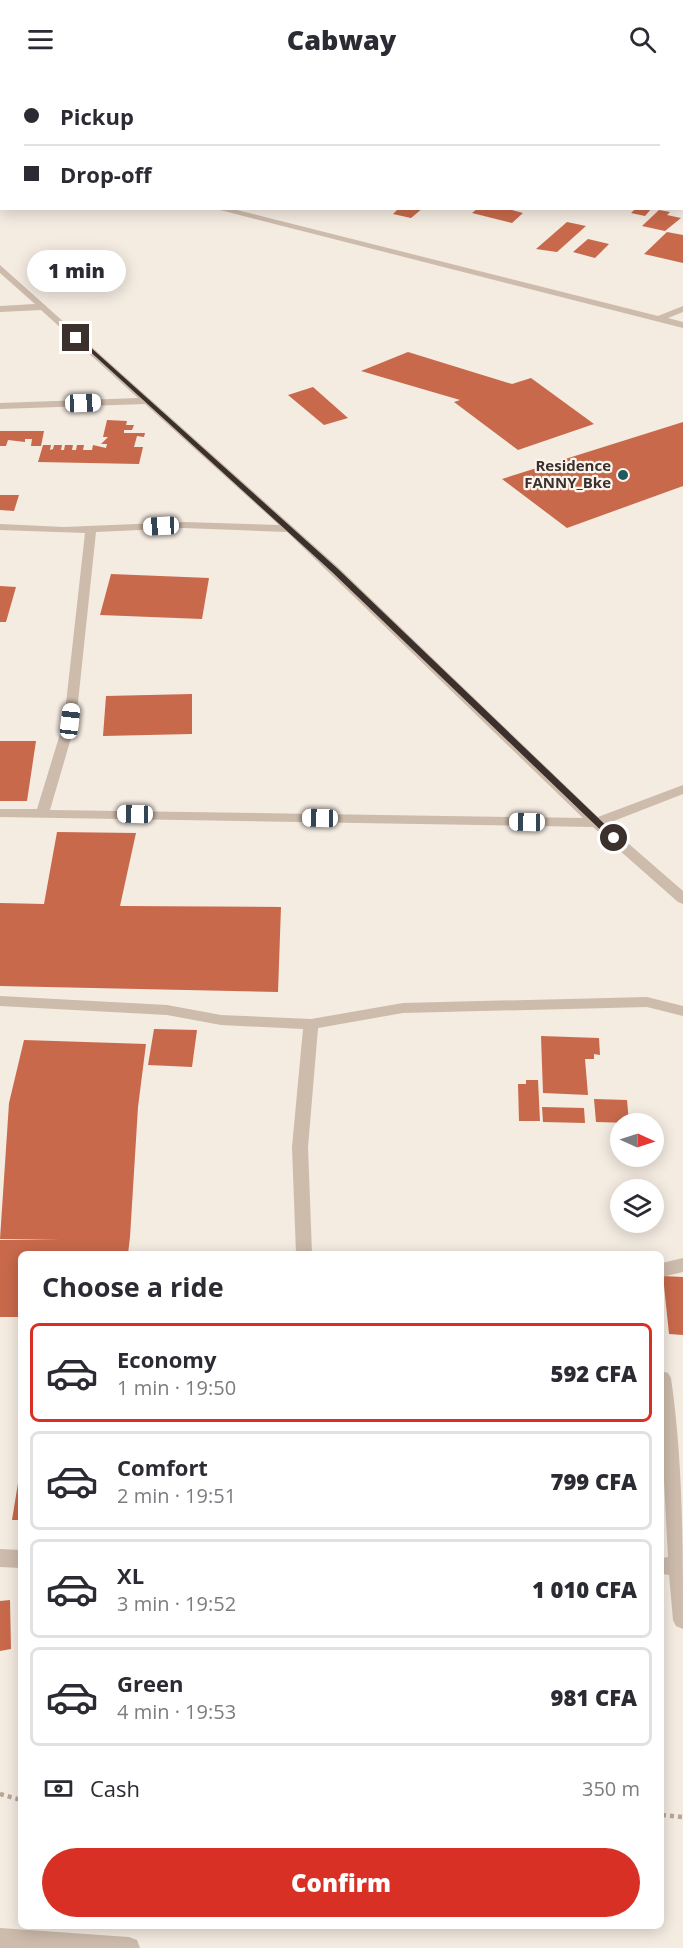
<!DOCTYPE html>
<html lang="en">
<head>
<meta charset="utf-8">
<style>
  :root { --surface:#fff; --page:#f7f7f7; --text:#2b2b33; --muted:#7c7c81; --line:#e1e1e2; --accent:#d93025 }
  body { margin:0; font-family:"Open Sans",sans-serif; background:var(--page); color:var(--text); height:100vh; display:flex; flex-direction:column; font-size:22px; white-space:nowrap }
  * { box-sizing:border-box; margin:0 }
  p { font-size:20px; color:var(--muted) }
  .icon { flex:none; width:33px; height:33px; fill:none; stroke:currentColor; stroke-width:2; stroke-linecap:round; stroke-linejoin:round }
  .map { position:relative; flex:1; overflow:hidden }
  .side { position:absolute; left:18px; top:1173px; width:646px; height:678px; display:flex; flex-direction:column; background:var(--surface); border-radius:9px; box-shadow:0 3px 15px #0003 }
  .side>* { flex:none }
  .banner { position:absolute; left:0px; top:0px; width:684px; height:132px; box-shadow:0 3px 15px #0003; display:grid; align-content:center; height:132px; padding:0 24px; background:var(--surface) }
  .needle { width:39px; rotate:93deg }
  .tools { position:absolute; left:610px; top:1035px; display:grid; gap:12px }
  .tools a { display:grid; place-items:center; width:54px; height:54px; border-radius:50%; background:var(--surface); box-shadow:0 3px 15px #0003; font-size:30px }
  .end { position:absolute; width:27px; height:27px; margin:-14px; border:8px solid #3b302b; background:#fff; box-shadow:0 0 0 3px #fff }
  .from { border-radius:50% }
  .bubble { position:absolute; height:42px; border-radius:21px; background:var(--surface); box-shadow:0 3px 15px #0003; font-size:20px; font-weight:800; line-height:42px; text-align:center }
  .car { position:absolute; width:18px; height:36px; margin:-18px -9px; border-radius:8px; box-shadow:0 0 4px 2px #0007; background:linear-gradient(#fff 24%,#345 0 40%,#fff 0 76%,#345 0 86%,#fff 0) }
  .banner b { display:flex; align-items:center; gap:21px; height:57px; font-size:22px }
  .banner b+b { border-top:2px solid var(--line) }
  .banner i { width:15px; height:15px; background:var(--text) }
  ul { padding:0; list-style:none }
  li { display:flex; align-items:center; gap:18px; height:99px; margin:0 12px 9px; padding:0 12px; border:3px solid var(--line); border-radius:9px }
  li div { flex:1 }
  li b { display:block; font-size:22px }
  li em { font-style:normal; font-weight:800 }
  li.active { border-color:var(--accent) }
  li>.icon { width:54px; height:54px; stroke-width:1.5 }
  h2 { padding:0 24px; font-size:27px; line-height:72px }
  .pay { display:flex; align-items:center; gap:15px; height:66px; padding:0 24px; font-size:22px }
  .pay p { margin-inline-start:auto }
  .action { display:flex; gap:12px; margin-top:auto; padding:12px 24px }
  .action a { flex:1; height:69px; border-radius:36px; background:var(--accent); color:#fff; font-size:24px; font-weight:800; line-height:69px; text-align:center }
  header { display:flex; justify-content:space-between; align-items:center; height:78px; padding:0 24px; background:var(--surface); font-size:27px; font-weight:800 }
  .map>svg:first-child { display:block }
  .building { fill:#c8694b }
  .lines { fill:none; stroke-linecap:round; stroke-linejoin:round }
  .path { stroke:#b9a596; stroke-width:4.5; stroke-dasharray:4 4; stroke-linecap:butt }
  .minor { fill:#cdbbac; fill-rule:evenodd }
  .secondary { fill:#a18a7d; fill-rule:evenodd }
  .route { fill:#3b302b }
  .poi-dot { fill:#1f5a5e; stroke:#fbf5ee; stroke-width:2 }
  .labels { text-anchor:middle; stroke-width:4.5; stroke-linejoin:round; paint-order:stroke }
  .far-poi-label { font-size:15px; font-weight:bold; fill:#3b302b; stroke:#fbf5ee; text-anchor:end }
</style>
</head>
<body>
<header><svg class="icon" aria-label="menu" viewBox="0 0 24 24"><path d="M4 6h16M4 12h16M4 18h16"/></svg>Cabway<svg class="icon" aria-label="search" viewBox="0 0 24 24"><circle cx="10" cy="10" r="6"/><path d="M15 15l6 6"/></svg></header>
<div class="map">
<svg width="683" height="1870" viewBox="0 0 683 1870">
  <rect width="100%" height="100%" fill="#f4ebe1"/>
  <path class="building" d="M399 130H423L411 140 393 136Z
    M478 130H504L523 135 512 145 472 135Z
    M636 130H652L645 138 631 135Z
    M659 132 670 134 667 137 681 140 665 153 642 148Z
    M567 144 586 148 557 174 536 171Z
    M667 154 683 157V185L644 176Z
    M588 161 609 166 595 180 573 174Z
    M408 274 512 306 531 300 594 346 518 372 454 324 460 322 361 293Z
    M313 309 348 340 324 347 288 317Z
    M107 342 127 343 126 347H134L132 352H124V355H145L144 359 137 358 134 369H143L139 386 38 384 43 367H51L50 372 53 371 54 367H62L61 372H64L65 367H73L72 372H76L77 367H84L83 372H92L93 367 106 370 107 366H101L108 359H103Z
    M683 344V408L567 450 502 401Z
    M0 353H44L41 368H31L32 361H25V364L8 362 6 368H0Z
    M0 417H19L14 433 0 432Z
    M111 496 209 500 202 541 100 537Z
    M0 508 16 509 6 544H0Z
    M192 616V656L103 658 106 618Z
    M0 663H36L27 723H0Z
    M57 754 136 755 120 828 281 829 278 914 0 908V825L44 826Z
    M154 951 197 952 192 989 148 987Z
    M541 958 599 960 600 977 594 976V981H585L588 1017 543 1015Z
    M24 962 146 966 138 1029 130 1159 128 1176H21V1239H0V1162L60 1161H0L9 1025Z
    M526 1002H538L540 1043H519L518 1006H526Z
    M594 1021 627 1022 629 1045 596 1044Z
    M542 1029 584 1030 585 1045 543 1044Z
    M663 1198 683 1199V1257L669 1256Z
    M20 1393 21 1442H12Z
    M10 1522 11 1571 0 1573V1523Z"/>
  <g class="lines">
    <path class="path" d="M0 1716 21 1722
      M662 1737 683 1739"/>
    <path class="minor" d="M377 0H385V2H377Z
      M488 0H496V2H488Z
      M590 0H598L599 2H591Z
      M682 34H683V38H682Z
      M212 130H229L658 238 683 228V234L668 240 683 244V250Z
      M0 187 339 490 598 739 683 707V716L606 746 683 813V826L678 824 593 749 0 739V731H37L64 643 85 455 0 452V446L64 449 184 444 279 447 145 326 0 331V325L138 320 41 232 0 234V228L35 226 0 195ZM184 450 287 454 583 740 50 732 76 643 96 454Z
      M0 918 167 927 221 937 311 941 403 925 647 919 683 928V938L647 929 403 935 318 950 308 1069 312 1176H296L292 1069 303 951 221 947 167 937 0 928Z
      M683 1180V1194L662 1199V1185Z
      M662 1293 668 1295 671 1300C683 1383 683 1467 683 1551L676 1548 673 1542 669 1497 662 1496V1480L668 1479 662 1365Z
      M0 1471 21 1472V1490L0 1489Z
      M0 1850 129 1859 137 1862 140 1870H0Z"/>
    <path class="secondary" d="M682 66H683V72H682Z
      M0 87H2L0 93Z"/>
  </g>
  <path class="route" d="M74 259H79L338 491 617 758V762H611L332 494Z"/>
  <circle class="poi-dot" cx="623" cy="397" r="6"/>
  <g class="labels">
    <g class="far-poi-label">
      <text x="611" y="393">Residence<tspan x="611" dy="17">FANNY_Bke</tspan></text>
    </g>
  </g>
</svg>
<div class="tools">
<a><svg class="needle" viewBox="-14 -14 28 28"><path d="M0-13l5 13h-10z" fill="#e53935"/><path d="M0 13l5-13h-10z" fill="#7c7c81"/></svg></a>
<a><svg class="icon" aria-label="layers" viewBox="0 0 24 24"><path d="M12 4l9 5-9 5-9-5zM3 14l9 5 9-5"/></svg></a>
</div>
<i class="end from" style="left:614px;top:760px"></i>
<i class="end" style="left:76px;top:260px"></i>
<div class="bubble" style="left:27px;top:172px;width:99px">1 min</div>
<i class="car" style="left:83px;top:325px;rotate:88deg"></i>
<i class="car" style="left:161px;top:448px;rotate:267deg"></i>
<i class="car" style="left:70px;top:643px;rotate:7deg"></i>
<i class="car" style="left:135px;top:736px;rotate:271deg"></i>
<i class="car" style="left:320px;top:740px;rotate:271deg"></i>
<i class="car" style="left:527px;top:744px;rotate:271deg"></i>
<div class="banner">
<b><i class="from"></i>Pickup</b>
<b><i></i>Drop-off</b>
</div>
<section class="side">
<h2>Choose a ride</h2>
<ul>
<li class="active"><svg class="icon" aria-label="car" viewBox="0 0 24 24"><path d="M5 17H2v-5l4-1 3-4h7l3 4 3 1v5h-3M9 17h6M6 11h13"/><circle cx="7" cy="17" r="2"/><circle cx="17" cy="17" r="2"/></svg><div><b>Economy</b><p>1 min · 19:50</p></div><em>592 CFA</em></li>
<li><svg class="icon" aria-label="car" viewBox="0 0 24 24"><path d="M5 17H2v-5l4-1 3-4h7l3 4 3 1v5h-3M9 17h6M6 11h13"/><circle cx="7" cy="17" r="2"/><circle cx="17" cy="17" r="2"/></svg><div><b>Comfort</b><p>2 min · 19:51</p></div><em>799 CFA</em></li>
<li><svg class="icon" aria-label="car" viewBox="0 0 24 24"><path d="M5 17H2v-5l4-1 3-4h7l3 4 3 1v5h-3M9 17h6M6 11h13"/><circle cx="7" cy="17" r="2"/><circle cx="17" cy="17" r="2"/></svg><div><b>XL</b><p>3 min · 19:52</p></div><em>1 010 CFA</em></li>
<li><svg class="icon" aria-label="car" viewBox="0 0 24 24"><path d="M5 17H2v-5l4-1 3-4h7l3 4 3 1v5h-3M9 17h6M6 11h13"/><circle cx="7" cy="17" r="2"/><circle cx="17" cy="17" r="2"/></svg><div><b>Green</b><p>4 min · 19:53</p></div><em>981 CFA</em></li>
</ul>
<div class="pay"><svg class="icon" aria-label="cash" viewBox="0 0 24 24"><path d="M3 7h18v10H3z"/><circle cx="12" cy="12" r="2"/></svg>Cash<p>350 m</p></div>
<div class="action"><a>Confirm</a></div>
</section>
</div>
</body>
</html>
